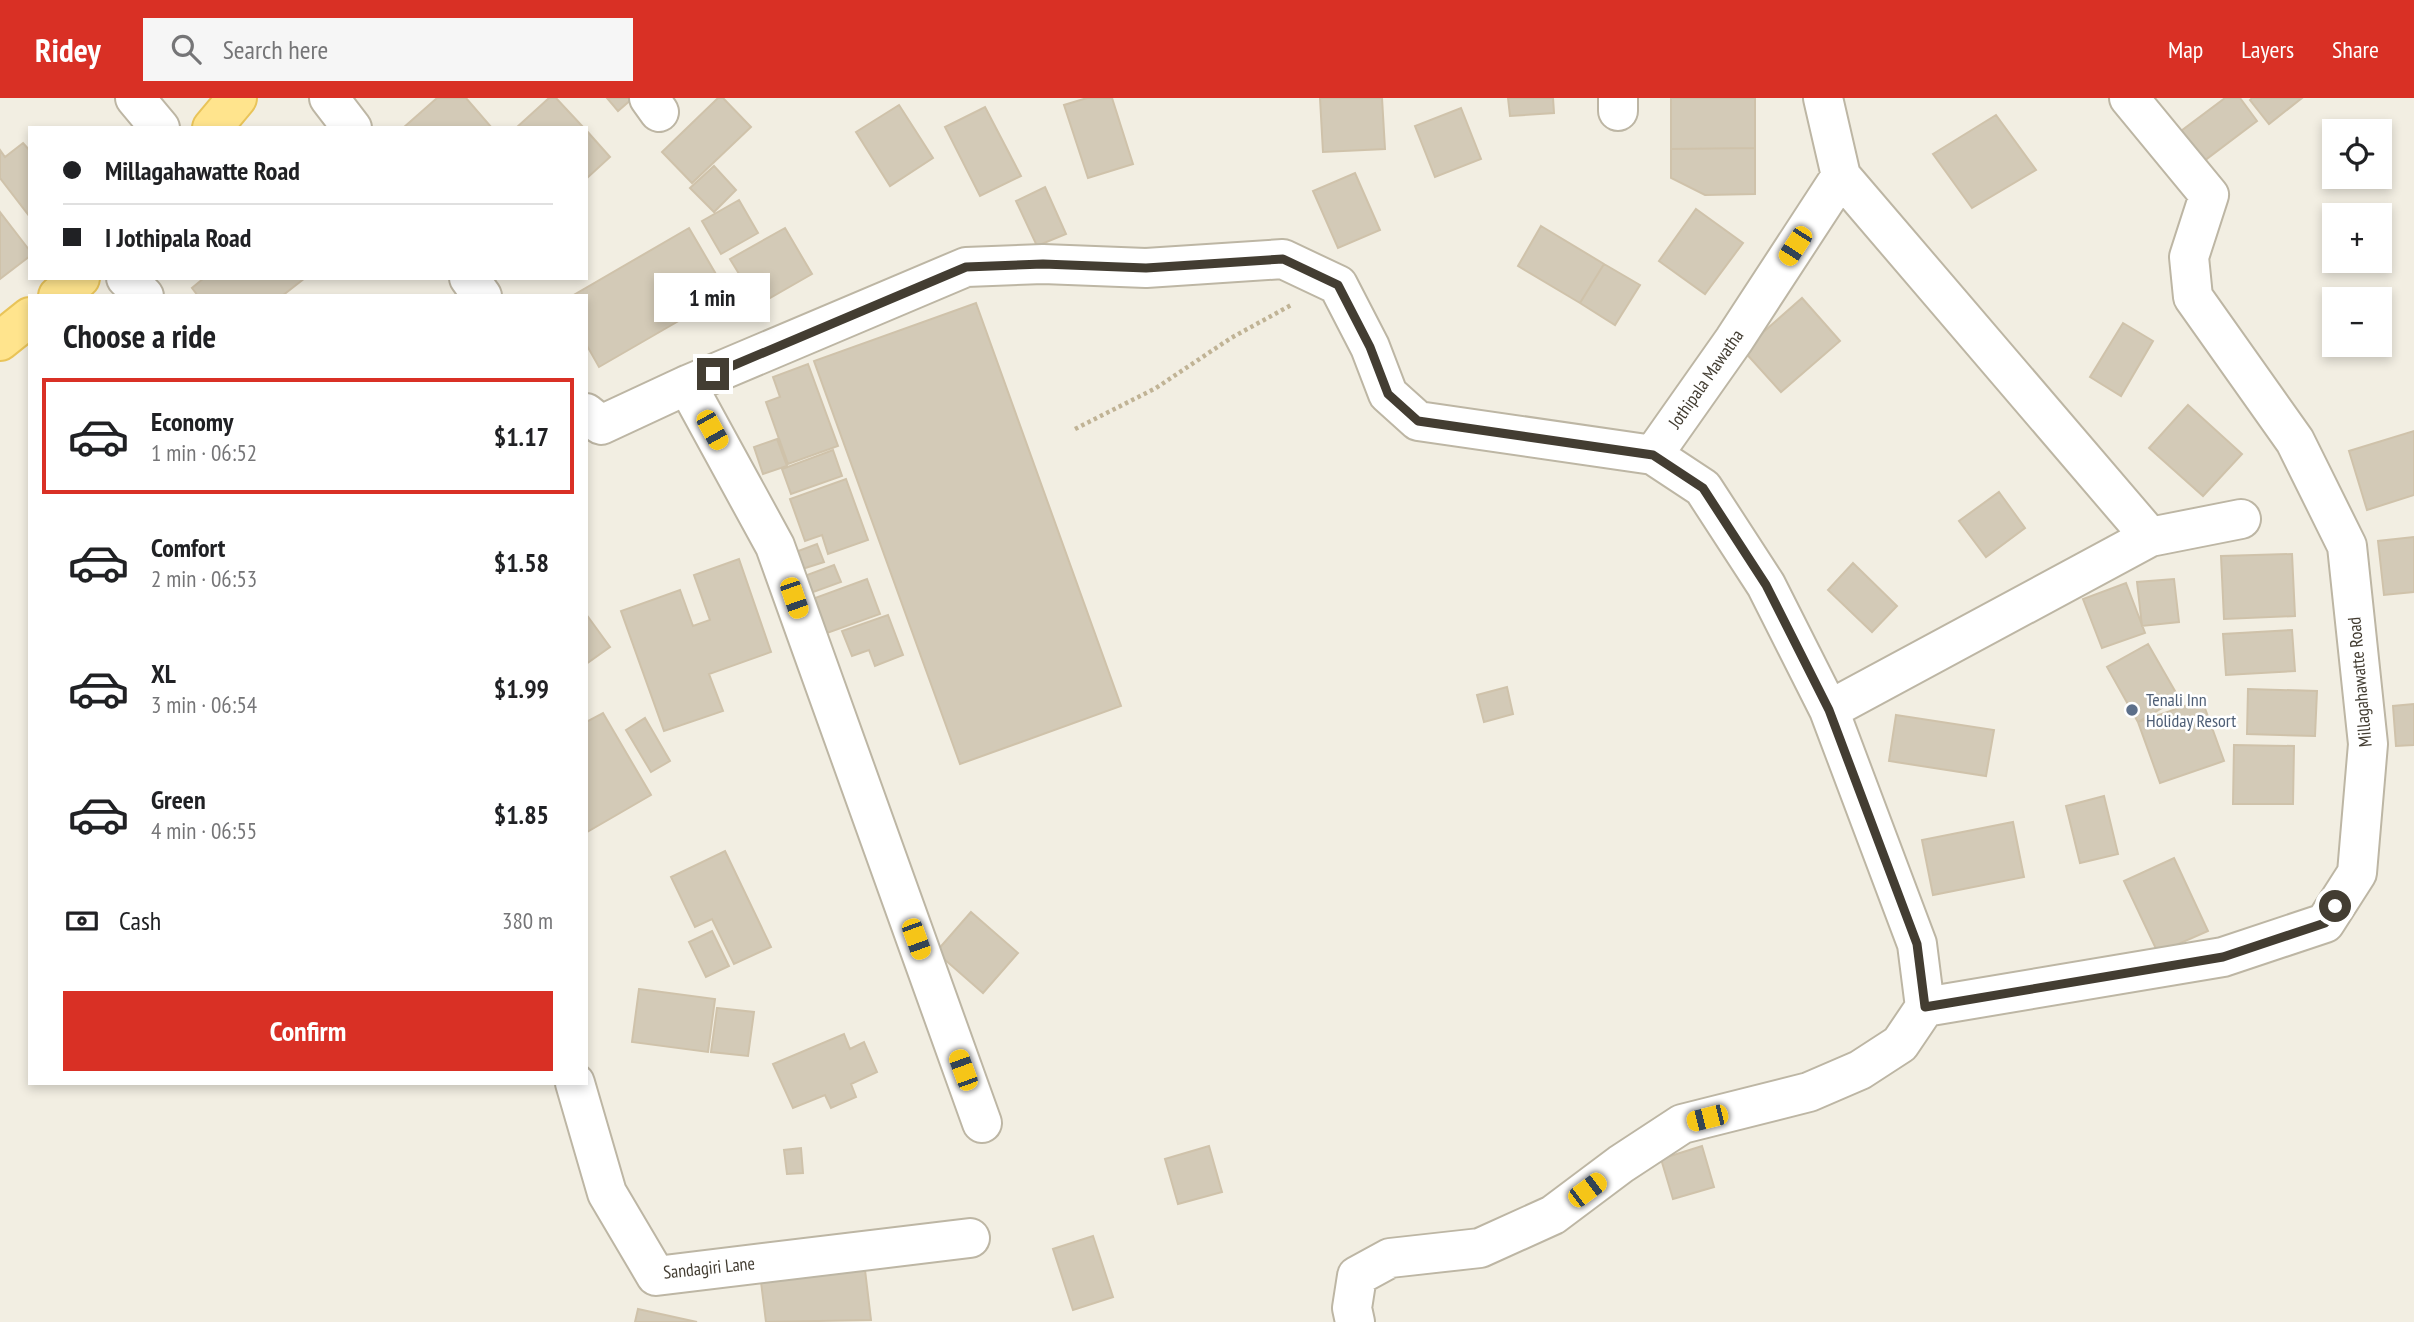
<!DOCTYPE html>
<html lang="en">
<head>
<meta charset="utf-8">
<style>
  :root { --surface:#fff; --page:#f6f6f6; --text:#202124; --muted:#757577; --line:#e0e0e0; --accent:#d93025 }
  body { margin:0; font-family:"PT Sans Narrow",sans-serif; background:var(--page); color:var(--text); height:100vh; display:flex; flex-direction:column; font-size:26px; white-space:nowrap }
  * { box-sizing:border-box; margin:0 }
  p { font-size:23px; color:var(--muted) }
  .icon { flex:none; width:38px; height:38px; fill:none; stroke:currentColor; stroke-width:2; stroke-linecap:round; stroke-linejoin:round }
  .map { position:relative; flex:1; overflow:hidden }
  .sheet { position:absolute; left:28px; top:196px; width:560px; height:791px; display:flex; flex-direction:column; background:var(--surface); border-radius:0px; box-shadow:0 4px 10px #0003 }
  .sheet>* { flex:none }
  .guide { position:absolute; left:28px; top:28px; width:560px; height:154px; border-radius:0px; box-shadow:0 4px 10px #0003; display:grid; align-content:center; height:154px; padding:0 35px; background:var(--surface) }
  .controls { position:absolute; left:2322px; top:21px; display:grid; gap:14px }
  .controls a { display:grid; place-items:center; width:70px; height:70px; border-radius:0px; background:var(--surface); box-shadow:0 4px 10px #0003; font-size:35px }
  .end { position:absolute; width:32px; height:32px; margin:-16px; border:9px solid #433d32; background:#fff; box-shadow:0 0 0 4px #fff }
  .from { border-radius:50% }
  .bubble { position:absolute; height:49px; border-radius:0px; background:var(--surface); box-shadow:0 4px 10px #0003; font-size:23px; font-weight:700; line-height:49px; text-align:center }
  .car { position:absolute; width:21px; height:42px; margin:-21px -10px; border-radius:9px; box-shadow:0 0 5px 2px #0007; background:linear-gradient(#f5c518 24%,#345 0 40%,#f5c518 0 76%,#345 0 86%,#f5c518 0) }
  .guide b { display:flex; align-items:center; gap:24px; height:66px; font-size:26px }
  .guide b+b { border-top:2px solid var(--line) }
  .guide i { width:18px; height:18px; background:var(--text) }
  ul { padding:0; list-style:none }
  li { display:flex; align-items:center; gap:21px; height:116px; margin:0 14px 10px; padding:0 21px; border:4px solid transparent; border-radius:0px }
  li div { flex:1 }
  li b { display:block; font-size:26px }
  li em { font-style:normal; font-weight:700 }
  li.active { border-color:var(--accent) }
  li>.icon { width:63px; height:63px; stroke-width:1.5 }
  h2 { padding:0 35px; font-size:32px; line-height:84px }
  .pay { display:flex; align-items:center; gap:18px; height:77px; padding:0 35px; font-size:26px }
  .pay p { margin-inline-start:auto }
  .action { display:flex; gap:14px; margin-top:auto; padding:14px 35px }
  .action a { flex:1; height:80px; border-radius:0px; background:var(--accent); color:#fff; font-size:28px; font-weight:700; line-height:80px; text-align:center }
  header { display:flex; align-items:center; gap:42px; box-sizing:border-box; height:98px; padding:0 35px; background:var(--accent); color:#fff }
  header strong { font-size:33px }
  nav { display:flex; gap:38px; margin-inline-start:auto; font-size:24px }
  .search { width:490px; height:63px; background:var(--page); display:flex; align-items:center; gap:18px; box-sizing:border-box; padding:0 24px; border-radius:0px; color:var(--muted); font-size:26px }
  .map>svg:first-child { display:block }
  .building { fill:#d3cab7; stroke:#cfc2aa; stroke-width:2 }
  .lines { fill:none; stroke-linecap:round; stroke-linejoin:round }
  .minor-casing { stroke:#bdb6a4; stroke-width:42 }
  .major-casing { stroke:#e9c459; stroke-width:42 }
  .path { stroke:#c0b395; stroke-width:4.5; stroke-dasharray:3.5 3.5; stroke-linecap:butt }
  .minor { stroke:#fff; stroke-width:38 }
  .major { stroke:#ffe48d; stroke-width:38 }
  .route { stroke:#433d32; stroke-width:9 }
  .service-dot { fill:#5c6f8a; stroke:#fff; stroke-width:2.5 }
  .labels { text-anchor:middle; stroke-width:5; stroke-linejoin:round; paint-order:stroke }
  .street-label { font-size:18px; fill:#433d32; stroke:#fff }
  .service-label { font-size:18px; fill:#4e5e75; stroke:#fff; text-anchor:start }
</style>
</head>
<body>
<header>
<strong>Ridey</strong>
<div class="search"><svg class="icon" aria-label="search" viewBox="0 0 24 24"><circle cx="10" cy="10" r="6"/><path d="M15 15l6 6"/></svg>Search here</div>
<nav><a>Map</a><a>Layers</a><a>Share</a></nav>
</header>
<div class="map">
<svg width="2414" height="1224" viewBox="0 0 2414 1224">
  <rect width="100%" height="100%" fill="#f2eee2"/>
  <path class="building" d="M437 0H466L492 30H403Z
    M549 0H556L584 30H516Z
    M607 0H633L618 13Z
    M718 0H723L751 29 692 85 662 54Z
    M1087 0H1112L1133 66 1088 80 1064 7Z
    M1320 0H1382L1385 51 1323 54Z
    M1508 0H1553L1554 15 1510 18Z
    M1671 0H1755V50L1671 51Z
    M2225 0H2240L2257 23 2204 63 2181 33Z
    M2252 0H2302L2269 26 2250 2Z
    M899 7 933 60 890 88 856 34Z
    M985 9 1021 78 980 98 945 29Z
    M1461 10 1481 61 1435 79 1415 28Z
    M1996 17 2036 72 1972 110 1933 56Z
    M586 32 610 59 586 81Z
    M23 45 30 53V119L0 80V52L5 59Z
    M1755 50V96L1705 97 1671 80V51Z
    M714 68 736 92 714 114 690 90Z
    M1355 75 1380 132 1338 150 1313 93Z
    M1045 89 1066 136 1037 148 1016 103Z
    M739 102 758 135 721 156 702 123Z
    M1696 111 1743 145 1705 196 1659 163Z
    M0 114 30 153V158L0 181Z
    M1541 128 1604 166 1580 205 1518 168Z
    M689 130 727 195 599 269 586 246V198H572Z
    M785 130 812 176 758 207 730 161Z
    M1604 166 1640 187 1615 227 1580 205Z
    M204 180H305L282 198H198L192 190Z
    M1802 200 1840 243 1781 294 1743 252Z
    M976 205 1121 608 960 666 814 263Z
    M2123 225 2153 243 2121 298 2090 279Z
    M808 266 838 348 788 366 766 304 780 299 773 279Z
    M2188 307 2242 356 2203 398 2149 350Z
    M2414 333V397L2367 412 2349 353Z
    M777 341 787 368 763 376 754 349Z
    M833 352 842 378 791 396 782 371Z
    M846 381 868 442 828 456 822 437 805 443 790 401Z
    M1999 394 2025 430 1986 459 1959 423Z
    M2414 439V494L2384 497 2378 443Z
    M817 446 824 464 796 473 790 456Z
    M2292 456 2295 518 2224 521 2221 458Z
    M739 461 771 554 709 576 723 613 664 633 621 513 680 492 693 528 710 522 694 477Z
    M1853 465 1897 508 1872 534 1828 492Z
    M834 467 841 484 805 497 799 480Z
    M867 481 880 516 827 535 815 500Z
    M2174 481 2179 524 2142 528 2137 484Z
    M2126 485 2145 535 2102 550 2083 501Z
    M586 516 610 549 586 566Z
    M888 517 903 557 875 568 869 552 852 558 842 533Z
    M2292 532 2295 573 2226 577 2223 536Z
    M2148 546 2179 600 2138 624 2107 569Z
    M1507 589 1513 616 1484 624 1477 597Z
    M2248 591 2317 593 2315 638 2247 636Z
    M2202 602 2224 663 2160 685 2138 624Z
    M2414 606V647L2396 648 2393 608Z
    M603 615 651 697 587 734 586 624Z
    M1896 617 1994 632 1986 678 1889 663Z
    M645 620 670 663 651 674 626 632Z
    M2234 647 2294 648 2293 706H2233Z
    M2104 698 2118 756 2080 765 2066 708Z
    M2013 724 2024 779 1933 797 1922 742Z
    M725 753 771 849 734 866 712 821 695 829 671 779Z
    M2174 760 2208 833 2158 855 2124 783Z
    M971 814 1018 855 983 895 936 854Z
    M712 833 729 868 706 879 689 844Z
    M639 891 715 901 708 954 632 944Z
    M717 910 754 914 748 958 711 954Z
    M844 936 850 951 864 944 877 974 851 986 856 999 831 1010 825 997 793 1010 773 966Z
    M1209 1048 1222 1094 1178 1106 1165 1061Z
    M1702 1048 1714 1089 1673 1101 1661 1061Z
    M801 1050 803 1075 787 1076 784 1052Z
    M1093 1138 1113 1199 1073 1212 1053 1151Z
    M865 1172 871 1222 766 1224 761 1184Z
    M638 1211 697 1224H635Z"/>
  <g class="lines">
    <defs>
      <path id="minor" d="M135 0 160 30
        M329 0 352 30
        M649 0 659 14
        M1618 0V13
        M1841 78 2150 439
        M126 180 144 198
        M469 180 482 198
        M687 287 775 448 982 1025
        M586 315 601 327 687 287 966 169 1043 166 1146 170 1283 161 1338 187 1370 249 1388 296 1418 323 1653 357
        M1829 612 2150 439 2241 421
        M1925 909 2223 859 2325 825 2357 775 2368 646 2347 448 2295 343 2193 199 2189 159 2209 97 2129 0
        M575 985 607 1095 656 1178 970 1140
        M1355 1224 1352 1210 1357 1178 1390 1160 1480 1150 1553 1117 1621 1066 1682 1026 1809 994 1860 972 1900 946 1925 909 1917 846 1829 612 1766 487 1703 390 1653 357 1734 242 1841 78 1823 0"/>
      <path id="major" d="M212 30 237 0
        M58 198 80 180
        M0 243 30 219"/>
    </defs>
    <use href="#minor" class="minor-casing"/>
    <use href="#major" class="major-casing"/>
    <path class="path" d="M1075 331 1156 290 1231 240 1293 206"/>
    <use href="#minor" class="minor"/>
    <use href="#major" class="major"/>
  </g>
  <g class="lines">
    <path class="route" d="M713 276 966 169 1043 166 1146 170 1283 161 1338 187 1370 249 1388 296 1418 323 1653 357 1703 390 1766 487 1829 612 1917 846 1925 909 2223 859 2325 825 2335 808"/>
  </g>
  <circle class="service-dot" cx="2132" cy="612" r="7"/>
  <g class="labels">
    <g class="street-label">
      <text transform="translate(1706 281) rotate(-55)" y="6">Jothipala Mawatha</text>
      <text transform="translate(2360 584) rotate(-95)" y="6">Millagahawatte Road</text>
      <text transform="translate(709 1170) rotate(-6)" y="6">Sandagiri Lane</text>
    </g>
    <g class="service-label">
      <text x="2146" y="608">Tenali Inn<tspan x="2146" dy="21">Holiday Resort</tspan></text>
    </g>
  </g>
</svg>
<div class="controls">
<a><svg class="icon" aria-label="locate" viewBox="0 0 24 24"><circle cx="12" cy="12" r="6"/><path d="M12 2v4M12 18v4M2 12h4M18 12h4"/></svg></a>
<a>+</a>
<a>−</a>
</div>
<i class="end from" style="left:2335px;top:808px"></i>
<i class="end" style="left:713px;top:276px"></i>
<div class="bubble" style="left:654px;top:175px;width:116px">1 min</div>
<i class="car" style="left:1795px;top:148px;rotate:213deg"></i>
<i class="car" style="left:712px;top:332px;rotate:151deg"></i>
<i class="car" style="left:794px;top:500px;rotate:161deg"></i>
<i class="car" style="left:916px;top:841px;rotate:160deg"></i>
<i class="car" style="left:963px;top:972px;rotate:340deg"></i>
<i class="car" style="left:1707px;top:1020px;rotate:256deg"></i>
<i class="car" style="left:1587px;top:1092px;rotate:53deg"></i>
<div class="guide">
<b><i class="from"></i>Millagahawatte Road</b>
<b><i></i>I Jothipala Road</b>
</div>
<section class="sheet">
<h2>Choose a ride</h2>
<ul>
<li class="active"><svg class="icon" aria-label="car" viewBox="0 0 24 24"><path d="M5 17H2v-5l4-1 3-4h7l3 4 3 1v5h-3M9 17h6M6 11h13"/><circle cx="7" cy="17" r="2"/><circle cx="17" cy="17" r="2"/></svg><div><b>Economy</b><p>1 min · 06:52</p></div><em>$1.17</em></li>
<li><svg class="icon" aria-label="car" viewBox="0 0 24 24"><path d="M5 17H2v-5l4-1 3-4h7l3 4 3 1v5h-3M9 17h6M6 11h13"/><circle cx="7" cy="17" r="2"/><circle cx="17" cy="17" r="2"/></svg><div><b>Comfort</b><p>2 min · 06:53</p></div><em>$1.58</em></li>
<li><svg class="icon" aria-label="car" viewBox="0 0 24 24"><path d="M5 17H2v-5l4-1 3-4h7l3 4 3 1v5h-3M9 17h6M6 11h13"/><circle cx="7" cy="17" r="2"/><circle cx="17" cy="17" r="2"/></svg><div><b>XL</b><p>3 min · 06:54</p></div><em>$1.99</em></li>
<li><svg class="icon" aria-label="car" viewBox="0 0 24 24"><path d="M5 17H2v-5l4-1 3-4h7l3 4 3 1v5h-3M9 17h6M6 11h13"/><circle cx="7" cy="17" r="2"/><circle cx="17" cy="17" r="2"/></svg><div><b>Green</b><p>4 min · 06:55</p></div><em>$1.85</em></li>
</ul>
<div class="pay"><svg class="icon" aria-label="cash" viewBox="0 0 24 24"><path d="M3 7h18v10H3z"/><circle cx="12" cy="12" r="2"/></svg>Cash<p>380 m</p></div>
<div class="action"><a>Confirm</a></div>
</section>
</div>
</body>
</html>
